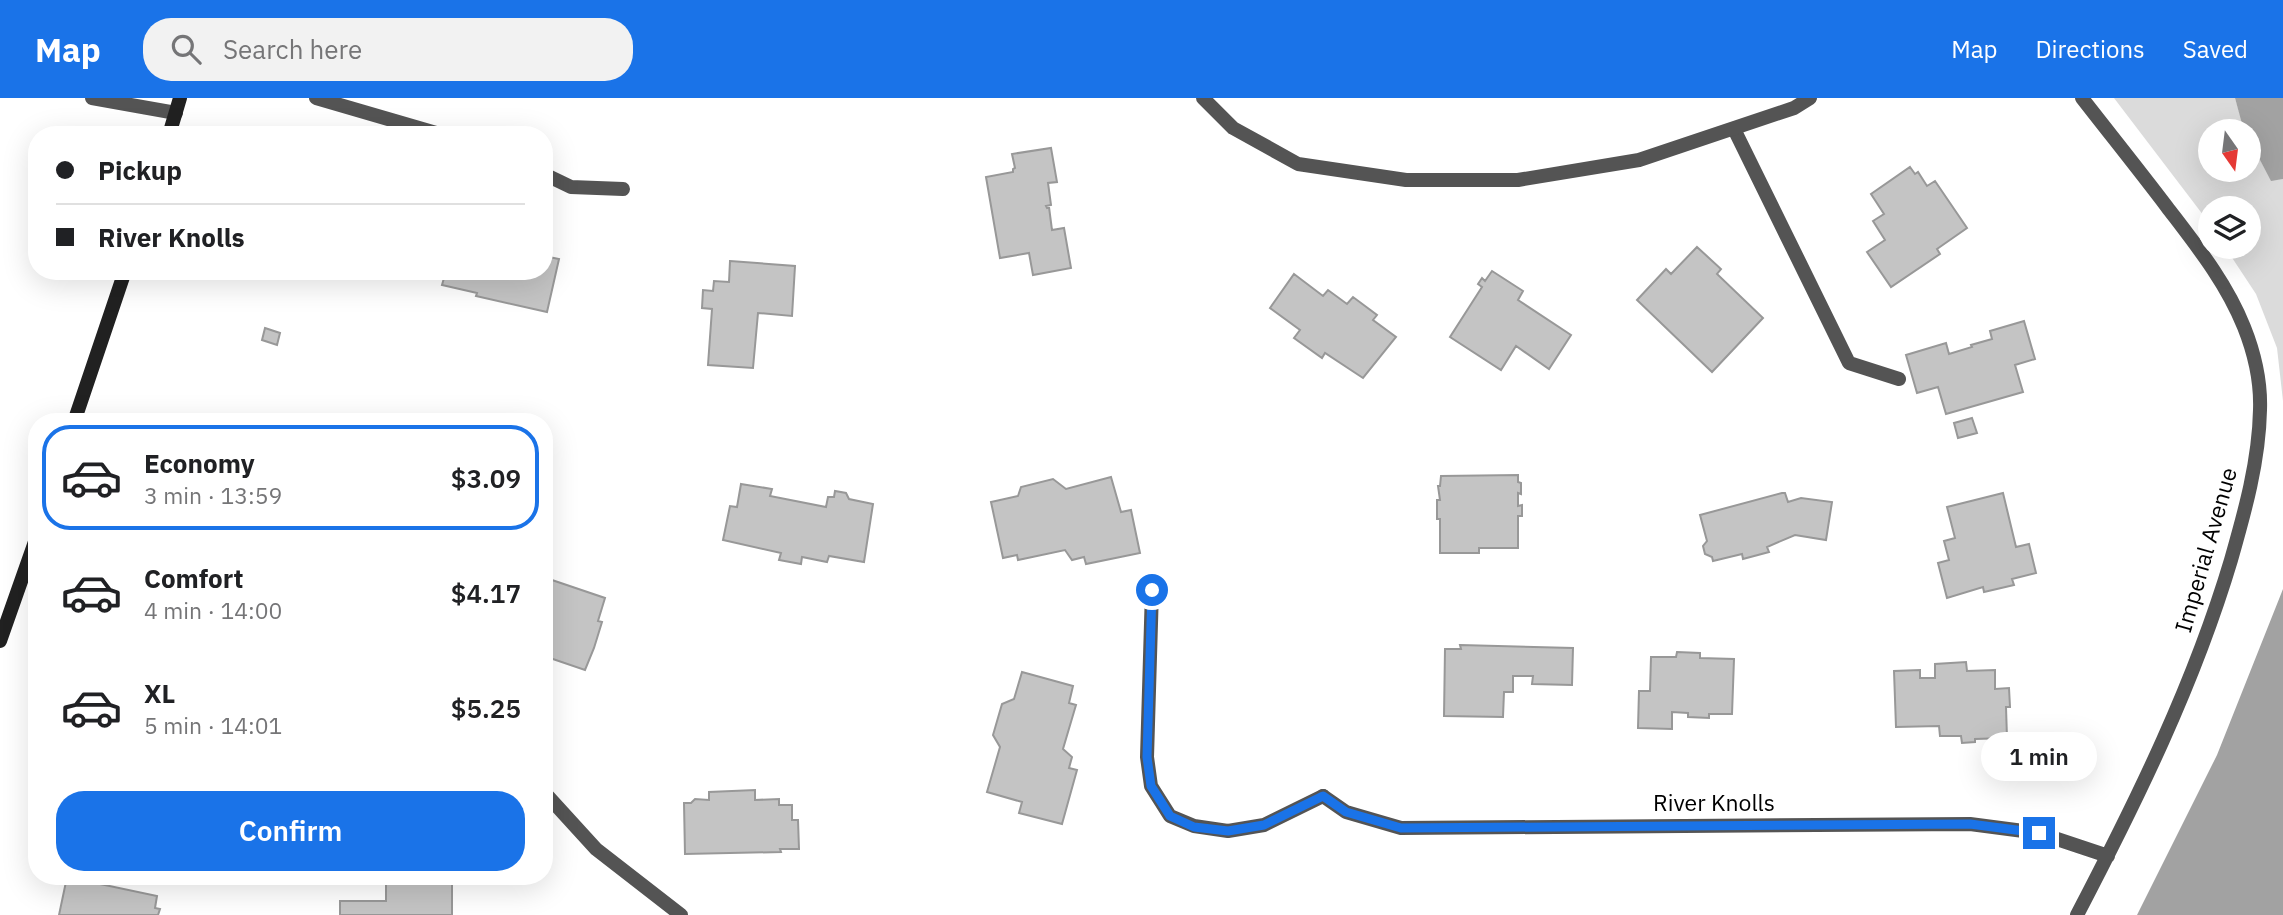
<!DOCTYPE html>
<html lang="en">
<head>
<meta charset="utf-8">
<style>
  :root { --surface:#fff; --page:#f2f2f2; --text:#202124; --muted:#757577; --line:#e0e0e0; --accent:#1a73e8 }
  body { margin:0; font-family:"IBM Plex Sans",sans-serif; background:var(--page); color:var(--text); height:100vh; display:flex; flex-direction:column; font-size:26px; white-space:nowrap }
  * { box-sizing:border-box; margin:0 }
  p { font-size:23px; color:var(--muted) }
  .icon { flex:none; width:38px; height:38px; fill:none; stroke:currentColor; stroke-width:2; stroke-linecap:round; stroke-linejoin:round }
  .map { position:relative; flex:1; overflow:hidden }
  .sheet { position:absolute; left:28px; top:315px; width:525px; height:472px; display:flex; flex-direction:column; background:var(--surface); border-radius:28px; box-shadow:0 7px 28px #0002 }
  .sheet>* { flex:none }
  .banner { position:absolute; left:28px; top:28px; width:525px; height:154px; border-radius:28px; box-shadow:0 7px 28px #0002; display:grid; align-content:center; height:154px; padding:0 28px; background:var(--surface) }
  .needle { width:46px; rotate:166deg }
  .controls { position:absolute; left:2198px; top:21px; display:grid; gap:14px }
  .controls a { display:grid; place-items:center; width:63px; height:63px; border-radius:50%; background:var(--surface); box-shadow:0 7px 28px #0002; font-size:35px }
  .end { position:absolute; width:32px; height:32px; margin:-16px; border:9px solid #1a73e8; background:#fff; box-shadow:0 0 0 4px #fff }
  .from { border-radius:50% }
  .bubble { position:absolute; height:49px; border-radius:24px; background:var(--surface); box-shadow:0 7px 28px #0002; font-size:23px; font-weight:600; line-height:49px; text-align:center }
  .banner b { display:flex; align-items:center; gap:24px; height:66px; font-size:26px }
  .banner b+b { border-top:2px solid var(--line) }
  .banner i { width:18px; height:18px; background:var(--text) }
  ul { padding:12px 0 0; list-style:none }
  li { display:flex; align-items:center; gap:21px; height:105px; margin:0 14px 10px; padding:0 14px; border:4px solid transparent; border-radius:28px }
  li div { flex:1 }
  li b { display:block; font-size:26px }
  li em { font-style:normal; font-weight:600 }
  li.current { border-color:var(--accent) }
  li>.icon { width:63px; height:63px; stroke-width:1.5 }
  .cta { display:flex; gap:14px; margin-top:auto; padding:14px 28px }
  .cta a { flex:1; height:80px; border-radius:28px; background:var(--accent); color:#fff; font-size:28px; font-weight:600; line-height:80px; text-align:center }
  header { display:flex; align-items:center; gap:42px; box-sizing:border-box; height:98px; padding:0 35px; background:var(--accent); color:#fff }
  header strong { font-size:33px }
  nav { display:flex; gap:38px; margin-inline-start:auto; font-size:24px }
  .search { width:490px; height:63px; background:var(--page); display:flex; align-items:center; gap:18px; box-sizing:border-box; padding:0 24px; border-radius:28px; color:var(--muted); font-size:26px }
  .map>svg:first-child { display:block }
  .green { fill:#dbdbdb }
  .water { fill:#a2a2a2 }
  .building { fill:#c4c4c4; stroke:#989898; stroke-width:2 }
  .lines { fill:none; stroke-linecap:round; stroke-linejoin:round }
  .lane { stroke:#545454; stroke-width:14 }
  .street { stroke:#545454; stroke-width:14 }
  .secondary { stroke:#212121; stroke-width:14 }
  .route { stroke:#1a73e8; stroke-width:9 }
  .labels { text-anchor:middle; stroke-width:7; stroke-linejoin:round; paint-order:stroke }
  .street-label { font-size:23px; fill:#000; stroke:#fff }
</style>
</head>
<body>
<header>
<strong>Map</strong>
<div class="search"><svg class="icon" aria-label="search" viewBox="0 0 24 24"><circle cx="10" cy="10" r="6"/><path d="M15 15l6 6"/></svg>Search here</div>
<nav><a>Map</a><a>Directions</a><a>Saved</a></nav>
</header>
<div class="map">
<svg width="2283" height="817" viewBox="0 0 2283 817">
  <rect width="100%" height="100%" fill="#fff"/>
  <path class="green" d="M2114 0H2235L2245 33H2210V72H2249V41L2271 82 2283 81V303L2277 250 2256 196 2225 149H2249V110H2210V126Z"/>
  <path class="water" d="M2235 0H2283V81L2271 83 2249 41V33H2244Z
    M2283 491V817H2137L2217 657Z"/>
  <path class="building" d="M1051 50 1057 84 1048 85 1051 107 1046 108 1047 110 1049 109 1052 132 1064 130 1071 170 1033 177 1029 155 1000 160 986 79 1013 74V71L1015 70 1012 56Z
    M1910 69 1915 76 1918 74 1927 88 1935 83 1967 130 1937 151 1940 156 1891 189 1867 154 1885 142 1873 123 1884 116 1871 96Z
    M1697 149 1721 171 1717 176 1763 220 1712 274 1637 202 1666 171 1671 176Z
    M544 158 559 161 547 214 476 198 477 195 442 187 446 173H544Z
    M730 163 795 168 792 218 758 215 753 270 708 267 712 211 702 210 703 192 713 193 714 183 729 184Z
    M1492 173 1523 193 1518 202 1571 237 1549 271 1516 248 1501 272 1450 239 1482 189 1478 186 1482 180 1485 183Z
    M1294 176 1323 198 1328 192 1347 206 1353 199 1377 217 1373 222 1396 239 1363 280 1325 255 1322 260 1294 240 1300 232 1270 210Z
    M2024 223 2035 261 2015 267 2023 294 1946 316 1938 289 1917 295 1906 257 1946 245 1949 256 1972 249 1971 247 1992 241 1990 233Z
    M265 230 280 235 277 247 262 242Z
    M1972 320 1977 335 1958 340 1954 325Z
    M1518 377V384L1521 385V396L1518 395V408L1522 407V418H1518V450H1479V455H1440V421H1437V402H1440L1438 388H1440L1441 378Z
    M1111 379 1121 414 1131 412 1140 455 1086 466 1084 459 1072 462 1065 452 1018 462 1017 457 1003 460 991 404 1018 398 1021 389 1053 381 1066 391Z
    M741 386 772 391 770 398 826 409 828 399H834L835 393 846 395 849 401 873 406 864 464 829 458 827 464 802 459 801 466 779 462 781 455 723 442 730 408 737 409Z
    M1782 395H1785L1788 404 1801 400 1832 404 1826 442 1795 437 1767 449 1769 454 1743 461 1742 456 1713 463 1712 459 1705 456 1703 448 1707 443 1700 417Z
    M2003 395 2016 449 2029 446 2036 475 2012 481 2014 487 1984 494 1983 489 1947 500 1938 465 1949 462 1944 443 1955 440 1947 409Z
    M549 481 605 500 598 523 602 524 594 550 585 572 544 558V494Z
    M1460 547 1573 550 1572 587 1532 586 1533 578H1513V594H1504L1503 619 1444 618 1445 551H1461Z
    M1677 554 1700 555V560L1734 561 1732 616H1709V620L1688 619V615L1672 614V631L1638 630 1639 593H1650L1651 559H1676Z
    M1966 564 1967 573 1995 572V591L2009 590 2010 609H2006L2007 640 1975 641V644L1962 645 1961 638H1940L1939 628 1896 629 1894 573 1920 572V580H1935V566Z
    M1022 574 1073 588 1069 605 1076 607 1063 651 1072 659 1069 670 1077 672 1062 726 1019 715 1022 704 987 694 1000 649 993 637 1002 606 1014 601Z
    M755 692V702L779 701V707H792V722H798L799 751H780L781 754 685 756 684 705H691L695 701 709 702V694Z
    M67 779 157 798 155 810 160 811 158 817H59Z
    M386 779H452V817H340V803H386Z"/>
  <g class="lines">
    <path class="lane" d="M1734 31 1849 265 1899 281
      M1152 492 1147 659 1151 688 1170 718 1194 728 1228 733 1264 727 1323 698"/>
    <path class="street" d="M92 0 176 15
      M316 0 443 37
      M1203 0 1233 30 1298 66 1406 82H1518L1639 62 1794 10 1810 0
      M544 76 571 89 623 91
      M544 694 596 751 681 817
      M1323 698 1346 714 1401 730 1970 726 2039 735 2108 758
      M2077 817C2137 702 2194 586 2231 462 2245 413 2259 363 2260 312 2261 284 2254 254 2244 229 2226 184 2196 147 2167 109 2139 72 2110 36 2082 0"/>
    <path class="secondary" d="M169 37 180 0
      M74 324 125 173
      M0 543 37 438"/>
  </g>
  <g class="lines">
    <path class="route" d="M1152 492 1147 659 1151 688 1170 718 1194 729 1228 733 1264 727 1323 698 1346 714 1401 730 1970 726 2039 735"/>
  </g>
  <g class="labels">
    <g class="street-label">
      <text transform="translate(2206 452) rotate(-74)" y="8">Imperial Avenue</text>
      <text x="1714" y="713">River Knolls</text>
    </g>
  </g>
</svg>
<div class="controls">
<a><svg class="needle" viewBox="-14 -14 28 28"><path d="M0-13l5 13h-10z" fill="#e53935"/><path d="M0 13l5-13h-10z" fill="#757577"/></svg></a>
<a><svg class="icon" aria-label="layers" viewBox="0 0 24 24"><path d="M12 4l9 5-9 5-9-5zM3 14l9 5 9-5"/></svg></a>
</div>
<i class="end from" style="left:1152px;top:492px"></i>
<i class="end" style="left:2039px;top:735px"></i>
<div class="bubble" style="left:1981px;top:634px;width:116px">1 min</div>
<div class="banner">
<b><i class="from"></i>Pickup</b>
<b><i></i>River Knolls</b>
</div>
<section class="sheet">
<ul>
<li class="current"><svg class="icon" aria-label="car" viewBox="0 0 24 24"><path d="M5 17H2v-5l4-1 3-4h7l3 4 3 1v5h-3M9 17h6M6 11h13"/><circle cx="7" cy="17" r="2"/><circle cx="17" cy="17" r="2"/></svg><div><b>Economy</b><p>3 min · 13:59</p></div><em>$3.09</em></li>
<li><svg class="icon" aria-label="car" viewBox="0 0 24 24"><path d="M5 17H2v-5l4-1 3-4h7l3 4 3 1v5h-3M9 17h6M6 11h13"/><circle cx="7" cy="17" r="2"/><circle cx="17" cy="17" r="2"/></svg><div><b>Comfort</b><p>4 min · 14:00</p></div><em>$4.17</em></li>
<li><svg class="icon" aria-label="car" viewBox="0 0 24 24"><path d="M5 17H2v-5l4-1 3-4h7l3 4 3 1v5h-3M9 17h6M6 11h13"/><circle cx="7" cy="17" r="2"/><circle cx="17" cy="17" r="2"/></svg><div><b>XL</b><p>5 min · 14:01</p></div><em>$5.25</em></li>
</ul>
<div class="cta"><a>Confirm</a></div>
</section>
</div>
</body>
</html>
